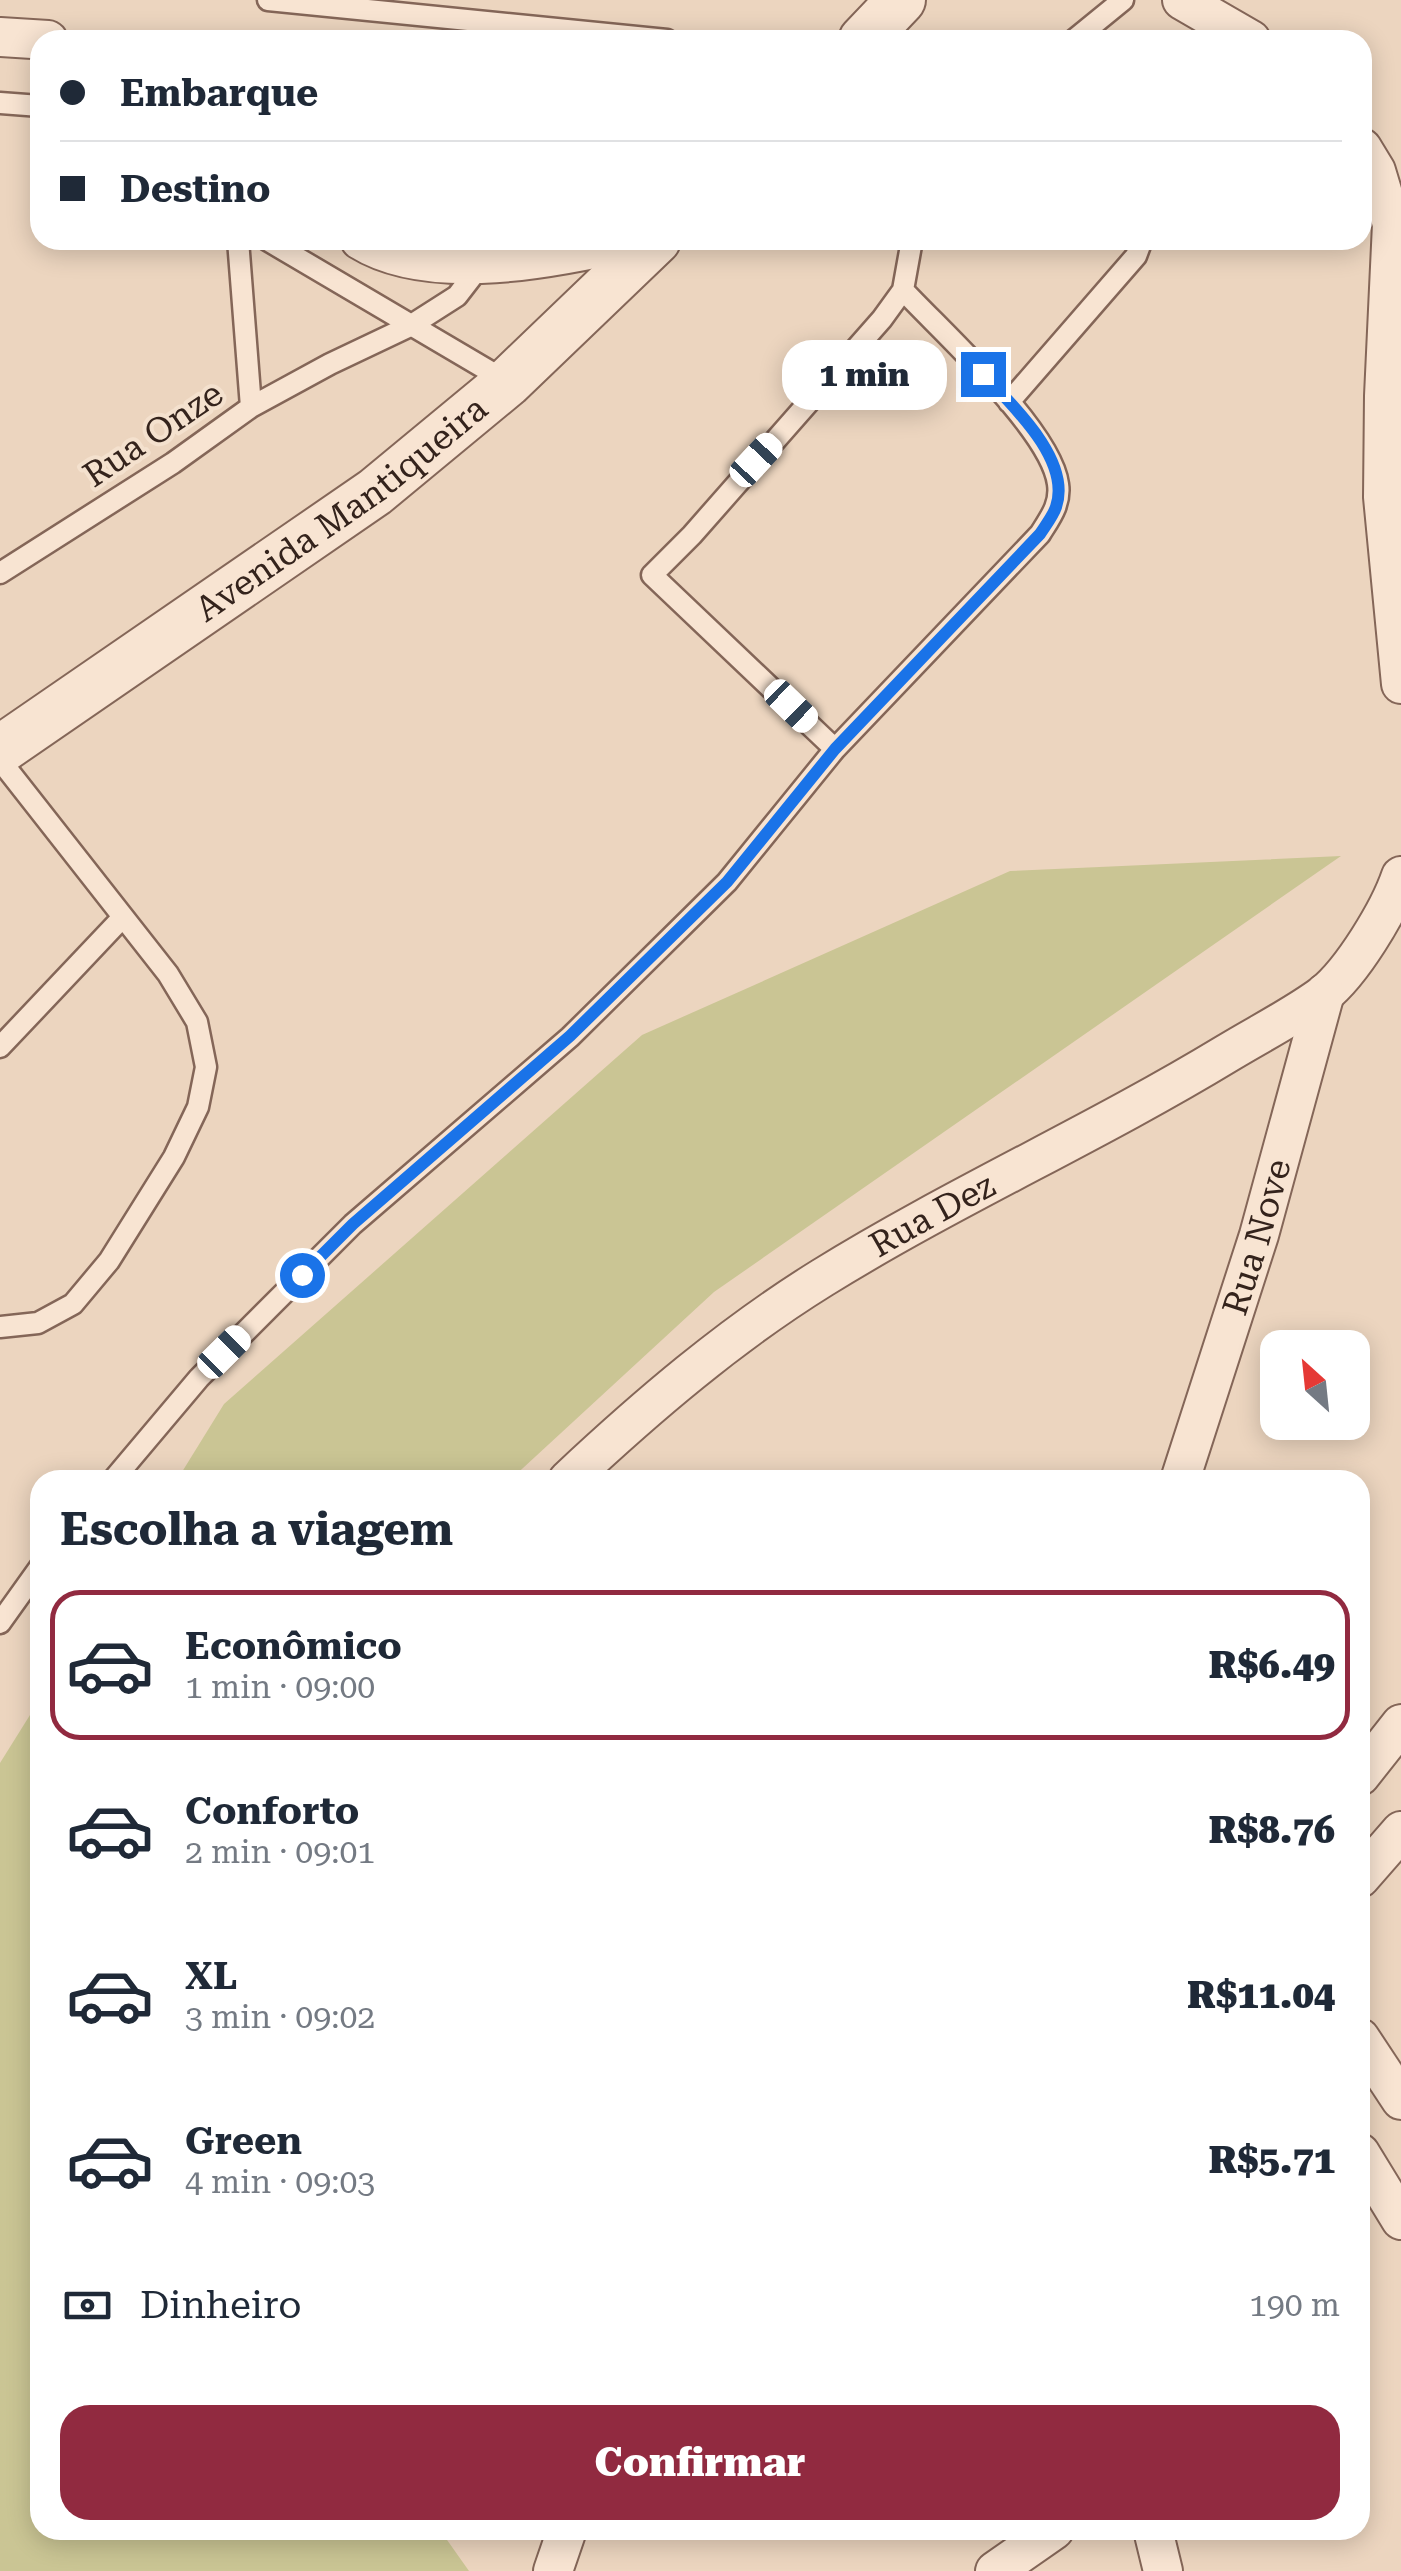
<!DOCTYPE html>
<html lang="pt">
<head>
<meta charset="utf-8">
<style>
  :root { --surface:#fff; --page:#f6f6f7; --text:#1f2937; --muted:#747a83; --line:#e0e1e3; --accent:#912a40 }
  body { margin:0; font-family:"Roboto Serif",serif; background:var(--page); color:var(--text); height:100vh; display:flex; flex-direction:column; font-size:38px; white-space:nowrap }
  * { box-sizing:border-box; margin:0 }
  p { font-size:32px; color:var(--muted) }
  .icon { flex:none; width:55px; height:55px; fill:none; stroke:currentColor; stroke-width:2; stroke-linecap:round; stroke-linejoin:round }
  .map { position:relative; flex:1; overflow:hidden }
  .side { position:absolute; left:30px; top:1470px; width:1340px; height:1070px; display:flex; flex-direction:column; background:var(--surface); border-radius:30px; box-shadow:0 5px 25px #0003 }
  .side>* { flex:none }
  .banner { position:absolute; left:30px; top:30px; width:1342px; height:220px; border-radius:30px; box-shadow:0 5px 25px #0003; display:grid; align-content:center; height:220px; padding:0 30px; background:var(--surface) }
  .needle { width:65px; rotate:333deg }
  .tools { position:absolute; left:1260px; top:1330px; display:grid; gap:20px }
  .tools a { display:grid; place-items:center; width:110px; height:110px; border-radius:20px; background:var(--surface); box-shadow:0 5px 25px #0003; font-size:50px }
  .end { position:absolute; width:45px; height:45px; margin:-22px; border:12px solid #1a73e8; background:#fff; box-shadow:0 0 0 5px #fff }
  .from { border-radius:50% }
  .bubble { position:absolute; height:70px; border-radius:30px; background:var(--surface); box-shadow:0 5px 25px #0003; font-size:32px; font-weight:800; line-height:70px; text-align:center }
  .car { position:absolute; width:30px; height:60px; margin:-30px -15px; border-radius:12px; box-shadow:0 0 8px 2px #0007; background:linear-gradient(#fff 24%,#345 0 40%,#fff 0 76%,#345 0 86%,#fff 0) }
  .banner b { display:flex; align-items:center; gap:35px; height:95px; font-size:38px }
  .banner b+b { border-top:2px solid var(--line) }
  .banner i { width:25px; height:25px; background:var(--text) }
  ul { padding:0; list-style:none }
  li { display:flex; align-items:center; gap:30px; height:150px; margin:0 20px 15px; padding:0 10px; border:5px solid transparent; border-radius:30px }
  li div { flex:1 }
  li b { display:block; font-size:38px }
  li em { font-style:normal; font-weight:800 }
  li.on { border-color:var(--accent) }
  li>.icon { width:90px; height:90px; stroke-width:1.5 }
  h2 { padding:0 30px; font-size:45px; line-height:120px }
  .pay { display:flex; align-items:center; gap:25px; height:110px; padding:0 30px; font-size:38px }
  .pay p { margin-inline-start:auto }
  .cta { display:flex; gap:20px; margin-top:auto; padding:20px 30px }
  .cta a { flex:1; height:115px; border-radius:30px; background:var(--accent); color:#fff; font-size:40px; font-weight:800; line-height:115px; text-align:center }
  .map>svg:first-child { display:block }
  .green { fill:#cac594 }
  .lines { fill:none; stroke-linecap:round; stroke-linejoin:round }
  .service-casing { stroke:#846658; stroke-width:25 }
  .minor-casing { stroke:#846658; stroke-width:42 }
  .tertiary-casing { stroke:#846658; stroke-width:52 }
  .service { stroke:#f8e4d2; stroke-width:20 }
  .minor { stroke:#f8e4d2; stroke-width:38 }
  .tertiary { stroke:#f8e4d2; stroke-width:48 }
  .route { stroke:#1a73e8; stroke-width:12 }
  .labels { text-anchor:middle; stroke-width:8; stroke-linejoin:round; paint-order:stroke }
  .street-label { font-size:35px; fill:#34231c; stroke:#f4e1ce }
</style>
</head>
<body>
<div class="map">
<svg width="1401" height="2571" viewBox="0 0 1401 2571">
  <rect width="100%" height="100%" fill="#ecd5bf"/>
  <path class="green" d="M1341 856 714 1292 510 1480H177L224 1404 642 1035 1010 871Z
    M40 1699V2530H440L469 2571H0V1763Z"/>
  <g class="lines">
    <defs>
      <path id="service" d="M268 0 667 40
        M1074 40 1123 0
        M0 103 40 106
        M267 240 506 381
        M903 290C943 333 1051 430 1058 484 1061 504 1050 518 1040 534L835 749 652 575 692 535 882 319 903 290 912 240
        M1009 402 1136 256 1142 240
        M251 407 330 364 410 326 457 296 484 261
        M0 573 173 463 251 407 238 240
        M0 760 168 974 197 1022 206 1067 198 1107 174 1157 109 1261 73 1304 38 1323 0 1327
        M0 1047 122 918
        M113 1480 199 1378 353 1224 570 1037 727 882 835 749
        M0 1623 40 1567"/>
      <g id="minor">
        <path d="M1182 0 1251 40"/>
        <path d="M0 37 48 40"/>
        <path d="M1362 148 1376 171 1392 224 1384 396 1383 497 1401 684"/>
        <path d="M360 240C431 284 558 258 634 240"/>
        <path id="s1" d="M568 1480C647 1406 730 1335 822 1278 953 1197 1094 1134 1226 1054 1257 1035 1293 1017 1323 995 1352 972 1389 911 1401 876"/>
        <path id="s2" d="M1180 1480 1259 1235 1325 993"/>
        <path d="M1360 1776 1401 1724"/>
        <path d="M1360 1878 1401 1831"/>
        <path d="M1360 2038 1401 2100"/>
        <path d="M1360 2153 1401 2220"/>
        <path d="M1153 2530 1163 2571"/>
        <path d="M553 2571 567 2530"/>
        <path d="M995 2571 1054 2530"/>
      </g>
      <g id="tertiary">
        <path d="M863 40 901 0"/>
        <path id="s3" d="M0 750 375 492 508 382 656 240"/>
      </g>
    </defs>
    <use href="#service" class="service-casing"/>
    <use href="#minor" class="minor-casing"/>
    <use href="#tertiary" class="tertiary-casing"/>
    <use href="#service" class="service"/>
    <use href="#minor" class="minor"/>
    <use href="#tertiary" class="tertiary"/>
  </g>
  <g class="lines">
    <path class="route" d="M302 1275 353 1224 570 1036 727 882 835 749 1040 534C1045 526 1053 516 1056 507 1072 460 1012 405 983 374"/>
  </g>
  <g class="labels">
    <g class="street-label">
      <text transform="translate(153 434) rotate(-34)" y="12">Rua Onze</text>
      <text dy="12" stroke="none"><textPath href="#s3" startOffset="418">Avenida Mantiqueira</textPath></text>
      <text dy="12" stroke="none"><textPath href="#s1" startOffset="452">Rua Dez</textPath></text>
      <text dy="12" stroke="none"><textPath href="#s2" startOffset="255">Rua Nove</textPath></text>
    </g>
  </g>
</svg>
<div class="tools">
<a><svg class="needle" viewBox="-14 -14 28 28"><path d="M0-13l5 13h-10z" fill="#e53935"/><path d="M0 13l5-13h-10z" fill="#747a83"/></svg></a>
</div>
<i class="end from" style="left:302px;top:1275px"></i>
<i class="end" style="left:983px;top:374px"></i>
<div class="bubble" style="left:782px;top:340px;width:165px">1 min</div>
<i class="car" style="left:756px;top:460px;rotate:43deg"></i>
<i class="car" style="left:791px;top:706px;rotate:134deg"></i>
<i class="car" style="left:224px;top:1352px;rotate:45deg"></i>
<div class="banner">
<b><i class="from"></i>Embarque</b>
<b><i></i>Destino</b>
</div>
<section class="side">
<h2>Escolha a viagem</h2>
<ul>
<li class="on"><svg class="icon" aria-label="car" viewBox="0 0 24 24"><path d="M5 17H2v-5l4-1 3-4h7l3 4 3 1v5h-3M9 17h6M6 11h13"/><circle cx="7" cy="17" r="2"/><circle cx="17" cy="17" r="2"/></svg><div><b>Econômico</b><p>1 min · 09:00</p></div><em>R$6.49</em></li>
<li><svg class="icon" aria-label="car" viewBox="0 0 24 24"><path d="M5 17H2v-5l4-1 3-4h7l3 4 3 1v5h-3M9 17h6M6 11h13"/><circle cx="7" cy="17" r="2"/><circle cx="17" cy="17" r="2"/></svg><div><b>Conforto</b><p>2 min · 09:01</p></div><em>R$8.76</em></li>
<li><svg class="icon" aria-label="car" viewBox="0 0 24 24"><path d="M5 17H2v-5l4-1 3-4h7l3 4 3 1v5h-3M9 17h6M6 11h13"/><circle cx="7" cy="17" r="2"/><circle cx="17" cy="17" r="2"/></svg><div><b>XL</b><p>3 min · 09:02</p></div><em>R$11.04</em></li>
<li><svg class="icon" aria-label="car" viewBox="0 0 24 24"><path d="M5 17H2v-5l4-1 3-4h7l3 4 3 1v5h-3M9 17h6M6 11h13"/><circle cx="7" cy="17" r="2"/><circle cx="17" cy="17" r="2"/></svg><div><b>Green</b><p>4 min · 09:03</p></div><em>R$5.71</em></li>
</ul>
<div class="pay"><svg class="icon" aria-label="cash" viewBox="0 0 24 24"><path d="M3 7h18v10H3z"/><circle cx="12" cy="12" r="2"/></svg>Dinheiro<p>190 m</p></div>
<div class="cta"><a>Confirmar</a></div>
</section>
</div>
</body>
</html>
